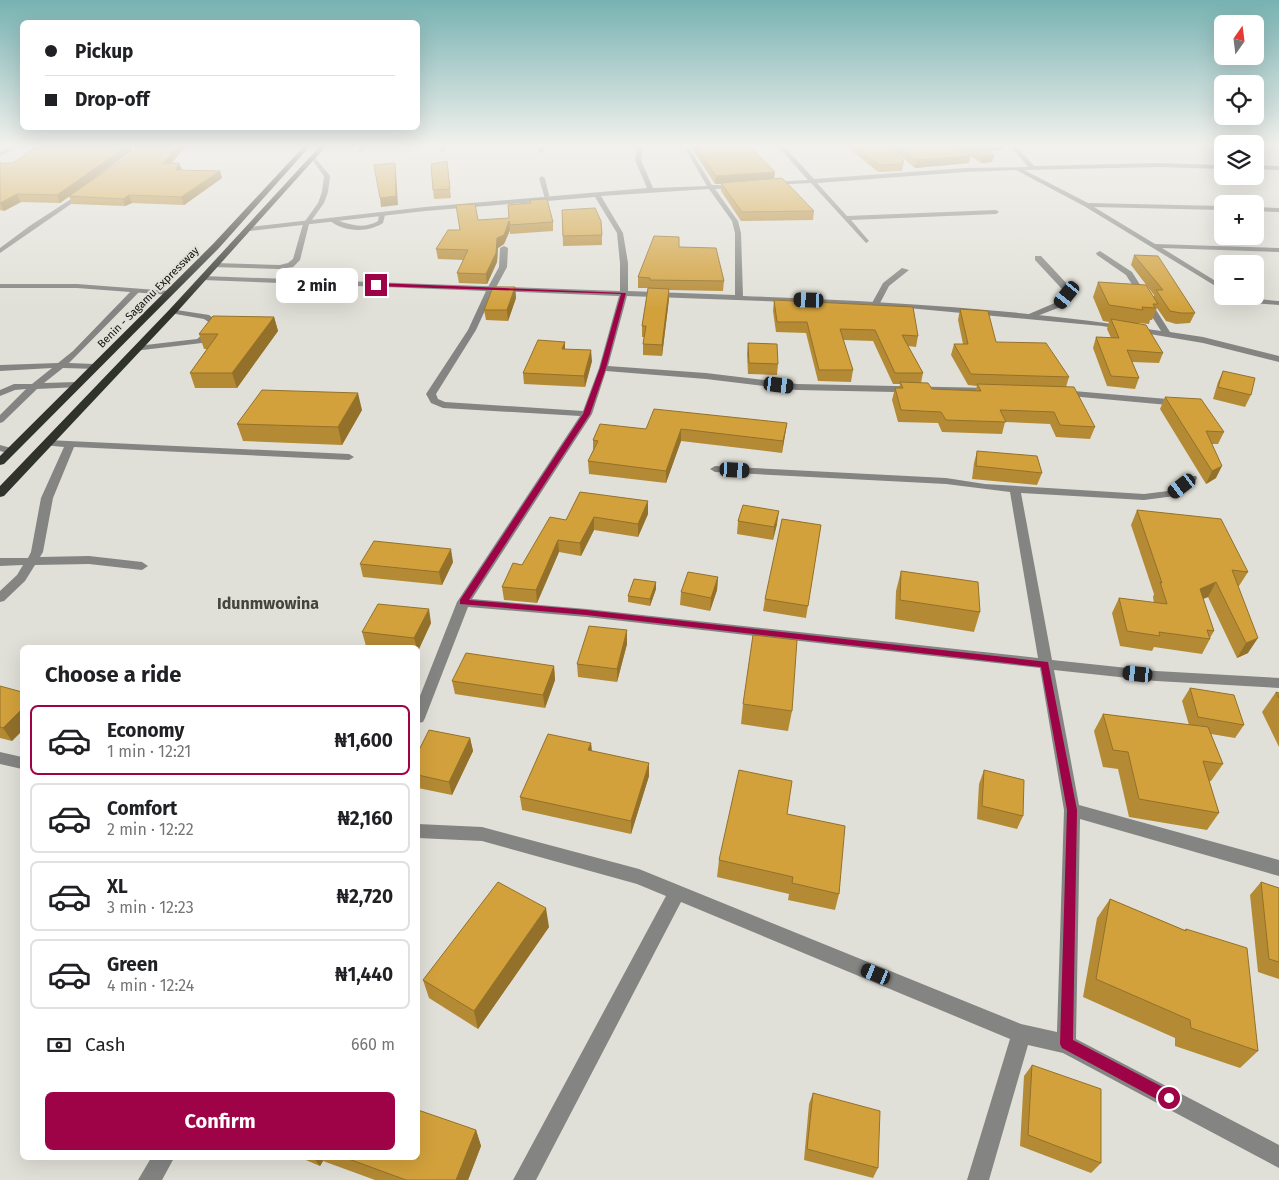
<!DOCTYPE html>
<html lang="en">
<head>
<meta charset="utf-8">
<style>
  :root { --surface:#fff; --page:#f2f2f2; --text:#202124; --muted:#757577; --line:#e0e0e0; --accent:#9f0347 }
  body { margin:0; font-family:"Fira Sans",sans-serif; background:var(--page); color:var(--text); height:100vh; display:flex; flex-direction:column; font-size:19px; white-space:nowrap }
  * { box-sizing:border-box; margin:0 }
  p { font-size:16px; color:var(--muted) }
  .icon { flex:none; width:28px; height:28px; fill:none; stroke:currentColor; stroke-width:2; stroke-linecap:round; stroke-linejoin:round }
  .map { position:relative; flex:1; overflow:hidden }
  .details { position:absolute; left:20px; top:645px; width:400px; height:515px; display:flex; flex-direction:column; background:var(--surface); border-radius:8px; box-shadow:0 5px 20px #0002 }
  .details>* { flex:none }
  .top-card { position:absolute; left:20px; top:20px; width:400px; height:110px; border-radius:8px; box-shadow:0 5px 20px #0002; display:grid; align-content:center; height:110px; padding:0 25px; background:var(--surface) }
  .needle { width:32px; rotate:14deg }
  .fabs { position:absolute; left:1214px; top:15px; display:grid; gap:10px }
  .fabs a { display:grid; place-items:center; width:50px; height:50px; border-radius:8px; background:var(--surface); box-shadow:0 5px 20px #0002; font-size:25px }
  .end { position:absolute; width:22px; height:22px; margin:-11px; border:6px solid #9f0347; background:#fff; box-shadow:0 0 0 2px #fff }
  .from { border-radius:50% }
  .bubble { position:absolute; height:35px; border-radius:8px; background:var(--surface); box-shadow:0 5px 20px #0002; font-size:16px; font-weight:700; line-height:35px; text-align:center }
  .car { position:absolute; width:15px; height:30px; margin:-15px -8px; border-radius:6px; box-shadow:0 0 4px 1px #0007; background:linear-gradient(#222 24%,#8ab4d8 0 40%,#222 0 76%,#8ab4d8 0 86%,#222 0) }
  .top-card b { display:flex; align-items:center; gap:18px; height:48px; font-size:19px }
  .top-card b+b { border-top:1px solid var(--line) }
  .top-card i { width:12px; height:12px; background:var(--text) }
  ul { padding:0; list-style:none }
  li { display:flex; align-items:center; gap:15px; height:70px; margin:0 10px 8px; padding:0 15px; border:2px solid var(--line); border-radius:8px }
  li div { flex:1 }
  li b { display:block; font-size:19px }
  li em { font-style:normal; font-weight:700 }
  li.current { border-color:var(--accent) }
  li>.icon { width:45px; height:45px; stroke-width:1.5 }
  h2 { padding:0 25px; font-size:22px; line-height:60px }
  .pay { display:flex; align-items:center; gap:12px; height:55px; padding:0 25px; font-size:19px }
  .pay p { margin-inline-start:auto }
  .button { display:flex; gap:10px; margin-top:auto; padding:10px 25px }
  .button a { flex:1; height:58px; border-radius:8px; background:var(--accent); color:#fff; font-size:20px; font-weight:700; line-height:58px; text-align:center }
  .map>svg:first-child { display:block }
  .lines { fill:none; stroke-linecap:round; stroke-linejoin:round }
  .service { fill:#848582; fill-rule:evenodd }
  .minor { fill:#848582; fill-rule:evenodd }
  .trunk { fill:#30322c; fill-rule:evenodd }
  .wall { fill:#b58a34 }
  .shaded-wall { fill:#93712a }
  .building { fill:#d2a13c; stroke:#93712a }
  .route { fill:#9f0347 }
  .labels { text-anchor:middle; stroke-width:4; stroke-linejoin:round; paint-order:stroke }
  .far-street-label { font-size:11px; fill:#10100d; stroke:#e1e0d8 }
  .quarter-label { font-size:16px; font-weight:bold; fill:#45443e; stroke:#e1e0d8 }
</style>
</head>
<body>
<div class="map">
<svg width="1279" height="1180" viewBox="0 0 1279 1180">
  <rect width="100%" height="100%" fill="#e1e0d8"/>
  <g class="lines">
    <path class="service" d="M362 144H368L362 152H358Z
      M313 155 330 176 328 192 324 203 309 224 300 260 293 267 280 269 212 267V263H215L280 265 288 263 293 259 303 224 318 203 322 192 324 176 310 157Z
      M542 176 545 178 550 200 545 199 539 178Z
      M382 213 385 215 383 223C367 233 345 232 330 221L333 219C349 224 362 230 378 221L379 215Z
      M504 246 508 248 507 267 494 291H488L487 289 499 267 500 248Z
      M1035 256H1041L1069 286 1071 295 1063 306 1032 318H1029V314L1057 302 1063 295 1062 289 1035 260Z
      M902 268 909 270 889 286 879 305H873L872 303 883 283Z
      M133 289 140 291 69 363 94 364 98 367 97 369 63 368 44 383 76 382 79 383V387L37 389 3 422 0 423V415L26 389 15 390 0 396V390L14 384H32L52 368 0 371V365L58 363 73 351Z
      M170 309 209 315 219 322 208 339 202 343 134 351 133 349 137 346 197 339 202 335 210 323 204 319 170 313Z
      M47 440 349 454 354 457 349 460 74 447 53 498 43 552 40 557 89 556 142 562 148 566 142 570 89 564 35 565 25 581 4 601 0 602V591L17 575 23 565 0 566V558H28L31 552 41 498 64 447 43 445 42 443Z
      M0 445 15 449 16 451 11 454 0 451Z"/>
    <path class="minor" d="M16 144H23L0 156V152Z
      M443 144H449L443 152 440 150Z
      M540 144H546L544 151 541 153 538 151Z
      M637 144H643L641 160 653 188 707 186 686 150 689 148 712 185H739L737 188 715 189 738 221 741 233 743 296C882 301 1023 309 1161 331L1126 275 1097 255 1096 253 1100 251 1132 272 1170 332 1203 337 1279 356V362L1203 343 1102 326 876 305 627 296 608 366 706 373 797 384 992 388 997 391 992 394 797 390 706 379 606 371 592 414 472 599 587 609 1038 658 1010 492 946 484 715 472 710 469 715 466 946 478 985 484 1144 494 1168 491 1188 476H1196L1197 478 1196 480 1175 496 1144 500 1021 493 1052 660 1156 671 1279 678V688L1156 681 1054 670 1079 805 1279 860V876L1080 819 1076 1039 1279 1145V1168L1063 1053 1028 1045 989 1180H967L1010 1039 681 902 536 1180H513L666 896 637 884 482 841 418 838V824L482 827 639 869 1021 1024 1057 1032 1064 810 1040 668 587 617 468 607 425 718 423 722 418 723V701L457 602 580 416 443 408 431 403 426 394 468 330 486 291 203 280 199 278 203 276 620 291V263L617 233 595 197 425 211 249 231 246 229 249 227 425 207 647 188 635 160ZM709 189 732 221 735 233V295L628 291V263L623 233 601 196ZM494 291 619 296 599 368 583 411 445 402 438 399 436 394 476 330Z
      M776 144H782L814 179 965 168 1028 167 1009 144H1047L1017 147 1034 166 1159 163 1222 165V169L1159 167 1024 170 1088 203 1222 206V210L1094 207 1155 244 1279 248V252L1162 248 1222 285V290L1084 206 1016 170 965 172 817 183 847 216 996 210 999 212 996 214 851 220 869 241 866 243 811 183 770 185 772 182 808 180Z
      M1255 165 1279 166V170L1255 169Z
      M82 192 87 193 0 253V248L31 225Z
      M1255 207 1279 208V212L1255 211Z
      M0 284H77L170 291 174 293 170 295 77 288H0Z
      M1237 296 1277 301H1279V305L1253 303Z
      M1062 390 1179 400 1184 403 1179 406 1059 395V391Z
      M0 752 22 757V769L0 764Z
      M151 1158H174L162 1180H138Z"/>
    <path class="trunk" d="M306 144H312L219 248 4 464 0 465V456L213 244Z
      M322 144H328L176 313 4 496 0 497V486L170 309Z"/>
  </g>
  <path class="wall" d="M130 144 132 151 70 196 134 152 141 144H187L171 164 179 163 182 170 220 171 222 178 184 205 132 203 125 206 72 204 69 196 60 203 21 202 4 211 0 210V163H13Z
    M687 144H748L774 179 814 211 813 220 741 221 721 191V184H715L691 147 687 146Z
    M852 144H952L969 163 915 168 894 151 904 161 902 171 878 172 851 150Z
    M953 144H1003L1002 150H987L994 155 992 162 981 163Z
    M447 161 451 198 434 199 433 190Z
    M562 210 602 235V245L563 246Z
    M478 220 553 222V231L510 234V230L504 244 498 248 497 262 487 284 459 283 457 273 464 260 438 259 436 249 460 230Z
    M679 247 724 281 723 291 669 290V299L662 356 643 355V344L644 337H642V326L650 288H638V277Z
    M1134 255 1195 313 1190 323 1176 324 1166 321 1157 308 1152 320H1150L1149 324 1138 323 1163 353 1159 363 1132 362 1139 378 1135 389 1107 386 1093 348 1096 337 1111 338 1107 329 1109 322 1103 321 1093 297 1098 282 1154 297V295L1131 265Z
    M515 287 516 298 508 321 486 320 484 310Z
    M774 300 918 336 916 347 908 346 923 373 921 383 932 389 975 391 977 386 968 385 951 355 954 344H963L958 320 960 309 996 342 1069 377 1066 387 1095 427 1090 439 1056 437 1050 424 1005 422 1002 434 942 432 938 423 898 422 892 400 895 388H899L900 384H893L873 341 843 340 853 370 851 382 818 381 806 333 776 332 773 311Z
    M274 317 278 331 237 388H195L190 373 207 349H204L199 334Z
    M565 342V349L592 361 585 387 524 384 523 373Z
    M748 343 778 364 777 375 748 374 747 354Z
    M1223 371 1251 395 1245 407 1213 399 1218 382Z
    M1165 397 1224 432 1218 444H1212L1216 478 1206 484 1160 409Z
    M362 410 342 445 243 441 237 424Z
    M787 423 782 453 681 441 666 483 589 474 588 461 593 451V440L646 429Z
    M977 451 1042 473 1037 485 972 479 974 463Z
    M580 492 648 514 638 537 594 530 581 556 559 552 537 603 504 600 502 587 522 565 566 520Z
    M1137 510 1248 572 1239 586H1238L1248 653 1237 658 1208 597 1203 599 1214 631 1210 638V639L1202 654 1154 647 1152 651 1120 646 1112 613 1119 598 1154 603 1153 597 1154 594 1131 525Z
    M738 521 777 524 773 540 737 534Z
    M821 525 806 618 763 611 765 599Z
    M453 562 442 585 363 577 360 564Z
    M901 571 980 612 974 632 895 619 896 591Z
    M718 577 717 590 710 611 680 605 681 592Z
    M656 582V589L650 606 628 602V596Z
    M431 623 418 651V648H383L366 646 362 632Z
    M627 644 617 682 578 677 577 664Z
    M554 666 555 680 545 708 455 694 452 681Z
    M0 686 12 741 0 738Z
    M1190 688 1244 725 1235 738 1211 734 1223 764 1211 781H1209L1219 813 1207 830 1129 817 1118 769 1103 767 1094 731 1103 714 1189 725 1182 701Z
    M1276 692 1279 693V747L1262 712Z
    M743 704 792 711 788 731 741 724Z
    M470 738 473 751 452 795 418 788V752Z
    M591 743 592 751 649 776 631 834 522 810 520 797Z
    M984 770 1023 816 1017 829 977 819 979 784Z
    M787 814 839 894 835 910 788 900 789 894 717 877 719 860Z
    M1261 882 1279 888V979L1258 972 1250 895Z
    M1110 899 1184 930 1186 929 1258 1051 1240 1068 1175 1046V1038L1083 997 1097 918Z
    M549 927 478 1029 429 998 423 980Z
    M1032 1065 1101 1163 1091 1173 1020 1146 1024 1076Z
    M813 1093 878 1168 873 1178 804 1160 809 1104Z
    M476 1130 481 1146 468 1180H375L323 1161 320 1166 301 1158H418Z"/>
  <path class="shaded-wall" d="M130 144 132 151 60 203 57 195Z
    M179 144H187L165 171 163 164Z
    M994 155 992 162 981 163 983 156Z
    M970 156 969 163 915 168 916 160Z
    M179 163 182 170H176Z
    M395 163 396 172 398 205 381 207 380 198Z
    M220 171 222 178 184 205 181 197Z
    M775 172 774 180 715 184 716 176Z
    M17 194 21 202 4 211 0 203Z
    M129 195 132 203 125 206 123 199Z
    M509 221 510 230 504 244 498 248 497 262 487 284 486 274 497 238Z
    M515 287 516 298 508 321 507 310Z
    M669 289V299L662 356V345Z
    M274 317 278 331 237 388 232 373Z
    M565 342V353L562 349Z
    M591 350 592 361 585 387 584 376Z
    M358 393 362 410 342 445 338 427Z
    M787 423 782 453 783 441Z
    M681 429V441L666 483V471Z
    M1222 466 1216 478 1206 484 1212 471Z
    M648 501V514L638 537V524Z
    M779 511 777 524 773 540 774 527Z
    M594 517V530L581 556 580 543Z
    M558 540 559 552 537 603 536 590Z
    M451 549 453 562 442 585 439 572Z
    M718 577 717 590 710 611 711 598Z
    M656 582V589L650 606V599Z
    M1216 582 1208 597 1192 603 1200 589Z
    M429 609 431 623 418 651V648H417L414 638Z
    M627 630V644L617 682V669Z
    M1258 638 1248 653 1237 658 1246 643Z
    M554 666 555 680 545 708 543 695Z
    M22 709V731L12 741 3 728Z
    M470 738 473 751 452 795 449 782Z
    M591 743 592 757 588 750Z
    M649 763V776L631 834V821Z
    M546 908 549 927 478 1029 474 1011Z
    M476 1130 481 1146 468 1180H456Z
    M314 1158H321L323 1161 320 1166Z"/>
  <path class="building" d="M130 144 57 195 17 194 0 203V163H13L34 148Z
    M141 144H179L163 164 179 163 176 170 220 171 181 197 129 195 123 199 69 196 134 152Z
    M694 144H748L775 172 716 176Z
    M853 144H952L970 156 916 160 895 144 891 149 904 161 901 162 903 164 879 165Z
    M965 144H979L994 155 983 156Z
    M447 161 450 189 433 190 431 164Z
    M395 163 396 196 380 198 374 165Z
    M782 178 814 211 742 212 721 183Z
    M547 199 553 222 510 225 509 221 504 235 497 238 496 253 486 274 457 273 468 250 436 249 448 230H460L456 205 475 204 478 220 509 218 508 205 531 203 530 200Z
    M595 208 601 221 602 235 563 236 562 210Z
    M654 236 679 237V247L716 248 724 281 650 280V278L638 277Z
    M1134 255 1158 256 1195 313H1181L1170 311 1156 290H1163Z
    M1098 282 1146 285 1158 304H1153L1155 308 1142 307 1143 310 1109 305Z
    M493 287H515L507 310H484Z
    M648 288 669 289 662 345 643 344 646 326H642Z
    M774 300 913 307 918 336 902 335 923 373H895L875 330 840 329 853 370H819L807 322H777Z
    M960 309 988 311 996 342 1046 343 1069 377 971 374 954 344H968Z
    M213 316 274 317 232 373H190L218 334H199Z
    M1111 319 1146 325 1163 353 1127 350 1139 378 1111 376 1096 337 1119 338Z
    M538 340 565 342 562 349 591 350 584 376 523 373Z
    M748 343 777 344 778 364 749 363Z
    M1223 371 1255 378 1251 395 1218 387Z
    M900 382 928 383 932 389 981 391 977 384 1074 387 1095 427 1060 425 1054 412 1000 410 1006 422 946 420 941 412 901 410 895 388H903Z
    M262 390 358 393 338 427 237 424Z
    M1165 397 1201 399 1224 432 1206 431 1222 466 1212 471Z
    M654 409 787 423 783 441 681 429 666 471 588 461 598 441 593 440 600 424 646 429Z
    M977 451 1037 456 1042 473 976 466Z
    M580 492 648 501 638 524 594 517 580 543 558 540 536 590 502 587 513 563 522 565 550 517 566 520Z
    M743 505 779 511 774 527 738 521Z
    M1137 510 1221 519 1248 572 1232 570 1258 638 1246 643 1216 582 1200 589 1214 631 1207 630 1210 639 1159 632 1160 636 1127 631 1119 598 1167 604 1160 582 1162 583Z
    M782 519 821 525 808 606 765 599Z
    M374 541 451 549 439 572 360 564Z
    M901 571 978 582 980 612 900 600Z
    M688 572 718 577 711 598 681 592Z
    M634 579 656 582 650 599 628 596Z
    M378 604 429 609 414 638 362 632Z
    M589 626 627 630 617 669 577 664Z
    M753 635 797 640 792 711 743 704Z
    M466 653 554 666 543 695 452 681Z
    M0 686 22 692V709L3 728 0 727Z
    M1190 688 1234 695 1244 725 1198 717Z
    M1276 692 1279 693V698Z
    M1103 714 1208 727 1223 764 1203 761 1219 813 1139 799 1128 752 1113 750Z
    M429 730 470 738 449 782 418 775V752Z
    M548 734 591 743 588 750 649 763 631 821 520 797Z
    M739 770 792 781 787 814 845 826 839 894 792 883 793 877 719 860Z
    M984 770 1024 780 1023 816 982 806Z
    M498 882 546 908 474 1011 423 980Z
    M1261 882 1279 888V962L1269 959Z
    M1110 899 1186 931V929L1247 948 1258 1051 1191 1028 1190 1020 1096 979Z
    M1032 1065 1101 1089V1163L1028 1135Z
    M813 1093 880 1111 878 1168 807 1149Z
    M418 1110 476 1130 456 1180H406L346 1158H418Z"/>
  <linearGradient id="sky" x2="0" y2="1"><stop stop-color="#77b2b2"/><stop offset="0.47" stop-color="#f2f1ed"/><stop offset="1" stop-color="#f2f1ed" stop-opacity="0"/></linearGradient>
  <rect width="1279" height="309" fill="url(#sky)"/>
  <path class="route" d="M376 283 626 293 606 368 590 414 469 600 586 610 1048 662 1077 810 1073 1040 1174 1093 1176 1098 1174 1103 1169 1105 1164 1103 1062 1048 1060 1044 1067 810 1041 667 586 615 460 604V600L583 414 600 368 621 294 374 286Z"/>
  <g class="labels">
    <g class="far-street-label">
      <text transform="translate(148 297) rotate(-45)" y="4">Benin - Sagamu Expressway</text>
    </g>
    <g class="quarter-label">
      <text x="268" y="609">Idunmwowina</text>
    </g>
  </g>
</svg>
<div class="fabs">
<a><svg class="needle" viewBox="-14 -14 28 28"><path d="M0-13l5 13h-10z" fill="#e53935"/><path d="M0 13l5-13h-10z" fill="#757577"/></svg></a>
<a><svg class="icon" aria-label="locate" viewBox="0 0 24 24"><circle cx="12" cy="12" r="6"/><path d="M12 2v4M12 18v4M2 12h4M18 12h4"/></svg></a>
<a><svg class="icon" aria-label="layers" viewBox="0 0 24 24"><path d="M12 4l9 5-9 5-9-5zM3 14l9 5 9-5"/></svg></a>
<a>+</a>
<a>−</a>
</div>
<i class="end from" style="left:1169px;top:1098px"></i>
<i class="end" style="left:376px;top:285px"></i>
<div class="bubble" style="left:276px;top:268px;width:82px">2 min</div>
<i class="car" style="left:1067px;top:295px;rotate:219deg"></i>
<i class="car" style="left:809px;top:300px;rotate:272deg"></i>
<i class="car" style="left:779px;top:385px;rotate:97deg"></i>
<i class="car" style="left:735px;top:470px;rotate:93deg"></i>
<i class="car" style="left:1182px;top:486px;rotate:233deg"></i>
<i class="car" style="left:1138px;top:674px;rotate:276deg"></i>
<i class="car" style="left:876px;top:974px;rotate:292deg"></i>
<div class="top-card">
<b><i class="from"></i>Pickup</b>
<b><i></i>Drop-off</b>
</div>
<section class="details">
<h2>Choose a ride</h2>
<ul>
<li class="current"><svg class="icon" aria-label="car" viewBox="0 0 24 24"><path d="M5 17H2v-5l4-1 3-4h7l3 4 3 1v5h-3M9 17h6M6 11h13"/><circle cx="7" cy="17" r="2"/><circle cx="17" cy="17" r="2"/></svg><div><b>Economy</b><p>1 min · 12:21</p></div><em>₦1,600</em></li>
<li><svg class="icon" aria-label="car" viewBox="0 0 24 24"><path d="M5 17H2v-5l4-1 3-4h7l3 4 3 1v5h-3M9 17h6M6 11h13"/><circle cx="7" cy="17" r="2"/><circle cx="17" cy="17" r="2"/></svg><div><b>Comfort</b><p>2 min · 12:22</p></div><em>₦2,160</em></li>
<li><svg class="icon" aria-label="car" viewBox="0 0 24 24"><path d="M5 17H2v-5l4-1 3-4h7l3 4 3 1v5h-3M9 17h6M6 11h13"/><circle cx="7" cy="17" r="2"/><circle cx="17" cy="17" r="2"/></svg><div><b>XL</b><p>3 min · 12:23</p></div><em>₦2,720</em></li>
<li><svg class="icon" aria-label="car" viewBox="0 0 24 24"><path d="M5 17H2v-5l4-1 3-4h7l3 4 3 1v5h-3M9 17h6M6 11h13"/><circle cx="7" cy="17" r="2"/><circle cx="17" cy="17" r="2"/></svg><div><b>Green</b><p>4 min · 12:24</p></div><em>₦1,440</em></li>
</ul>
<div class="pay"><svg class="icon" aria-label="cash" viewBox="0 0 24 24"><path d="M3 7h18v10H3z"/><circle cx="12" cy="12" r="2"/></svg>Cash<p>660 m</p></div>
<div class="button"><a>Confirm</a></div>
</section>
</div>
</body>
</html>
